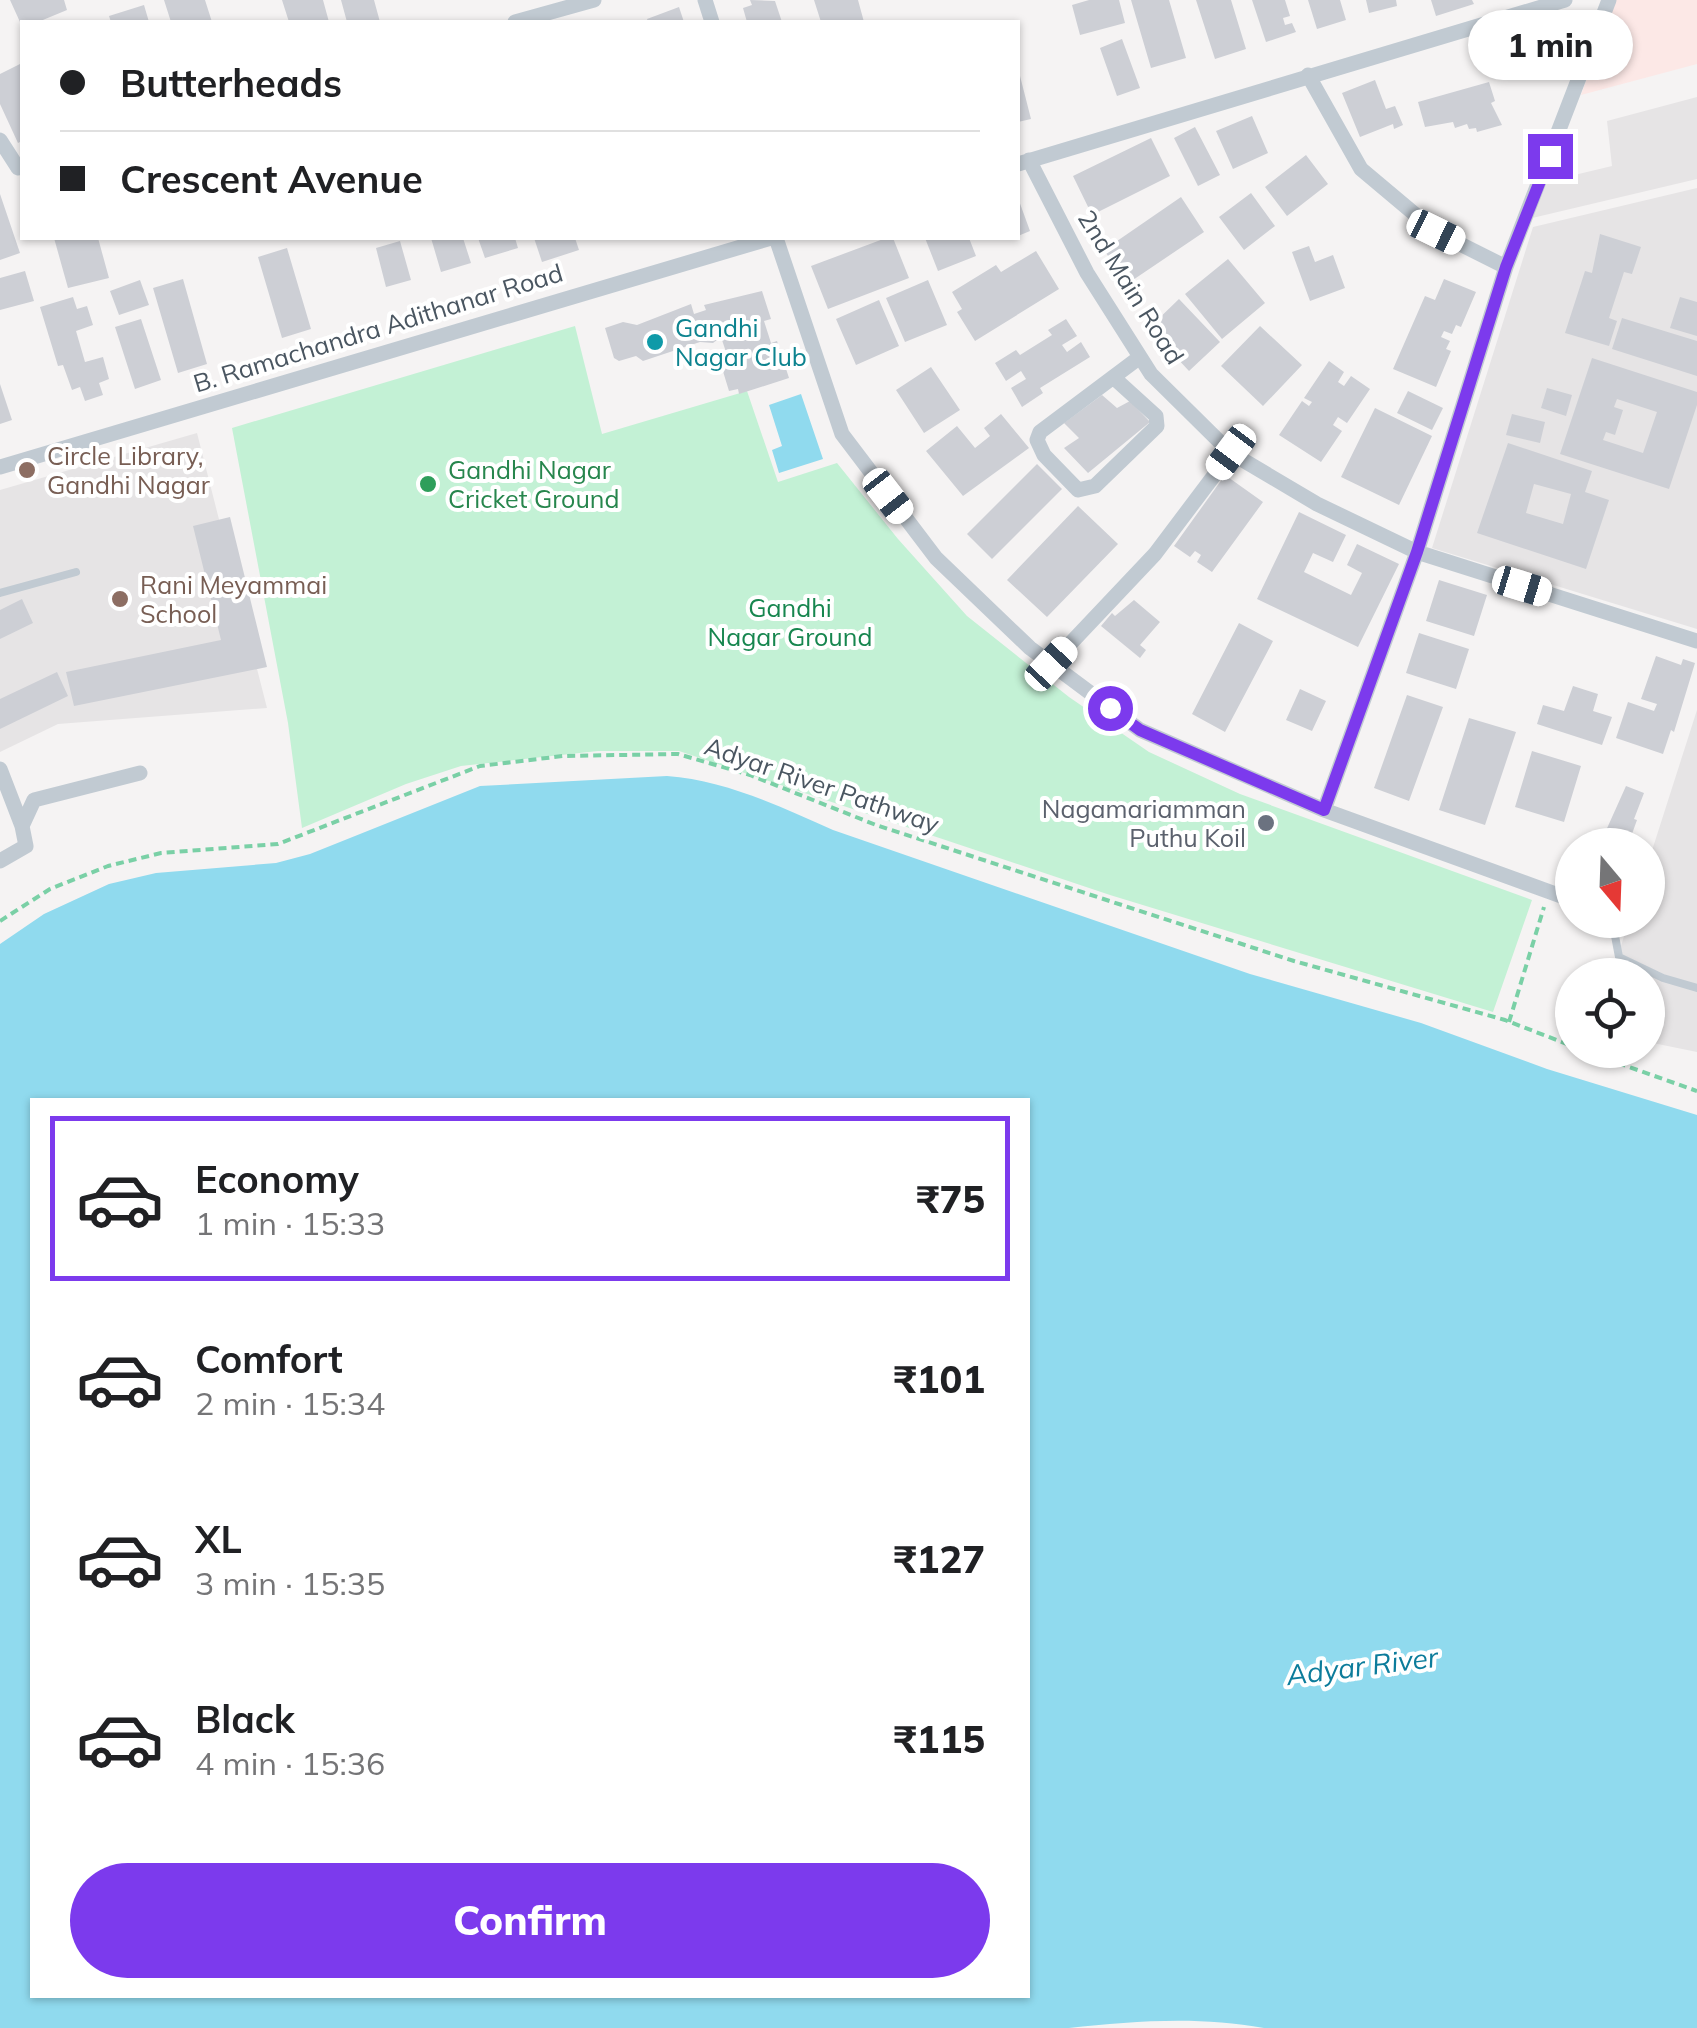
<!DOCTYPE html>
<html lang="en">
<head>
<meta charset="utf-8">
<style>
  :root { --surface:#fff; --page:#f2f2f2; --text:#202124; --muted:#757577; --line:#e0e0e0; --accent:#7c3aed }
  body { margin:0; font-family:Mulish,sans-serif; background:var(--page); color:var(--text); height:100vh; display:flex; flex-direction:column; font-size:38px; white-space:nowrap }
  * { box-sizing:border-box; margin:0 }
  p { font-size:32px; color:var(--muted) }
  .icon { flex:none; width:55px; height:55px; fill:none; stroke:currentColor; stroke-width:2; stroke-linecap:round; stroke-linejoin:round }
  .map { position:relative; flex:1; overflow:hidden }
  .details { position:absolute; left:30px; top:1098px; width:1000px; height:900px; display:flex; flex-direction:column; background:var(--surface); border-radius:0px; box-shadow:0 2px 8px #0004 }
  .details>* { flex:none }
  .hud { position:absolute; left:20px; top:20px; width:1000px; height:220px; border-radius:0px; box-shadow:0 2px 8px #0004; display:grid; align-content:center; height:220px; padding:0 40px; background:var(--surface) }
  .needle { width:65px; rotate:161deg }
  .controls { position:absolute; left:1555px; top:828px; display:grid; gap:20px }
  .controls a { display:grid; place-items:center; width:110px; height:110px; border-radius:50%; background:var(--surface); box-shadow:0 2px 8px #0004; font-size:50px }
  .end { position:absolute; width:45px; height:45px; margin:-22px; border:12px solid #7c3aed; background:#fff; box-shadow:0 0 0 5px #fff }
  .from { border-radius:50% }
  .bubble { position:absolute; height:70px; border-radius:35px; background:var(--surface); box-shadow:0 2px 8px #0004; font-size:32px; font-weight:800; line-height:70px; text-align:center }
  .car { position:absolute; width:30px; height:60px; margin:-30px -15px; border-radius:12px; box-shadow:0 0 8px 2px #0007; background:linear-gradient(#fff 24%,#345 0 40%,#fff 0 76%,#345 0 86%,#fff 0) }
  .hud b { display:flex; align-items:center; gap:35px; height:95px; font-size:38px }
  .hud b+b { border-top:2px solid var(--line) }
  .hud i { width:25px; height:25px; background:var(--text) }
  ul { padding:18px 0 0; list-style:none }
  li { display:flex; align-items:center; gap:30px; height:165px; margin:0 20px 15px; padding:0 20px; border:5px solid transparent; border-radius:0px }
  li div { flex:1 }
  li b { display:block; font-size:38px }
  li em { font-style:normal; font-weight:800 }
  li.current { border-color:var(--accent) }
  li>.icon { width:90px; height:90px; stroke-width:1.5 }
  .button { display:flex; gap:20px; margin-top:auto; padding:20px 40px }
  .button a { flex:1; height:115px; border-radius:60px; background:var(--accent); color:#fff; font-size:40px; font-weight:800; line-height:115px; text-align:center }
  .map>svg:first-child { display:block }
  .education { fill:#e6e4e5 }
  .medical { fill:#fce8e6 }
  .green { fill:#c3f1d5 }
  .water { fill:#90daee; fill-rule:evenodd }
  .building { fill:#cdcfd5; fill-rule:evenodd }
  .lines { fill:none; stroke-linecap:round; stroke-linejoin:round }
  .path { stroke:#7ad0a6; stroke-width:4; stroke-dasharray:8 5; stroke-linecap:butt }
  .service { stroke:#c1cad2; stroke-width:8 }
  .minor { stroke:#c1cad2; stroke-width:15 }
  .route { stroke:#7c3aed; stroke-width:12 }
  .culture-dot { fill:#0f9aa8; stroke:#fff; stroke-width:4 }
  .education-dot { fill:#8d6e63; stroke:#fff; stroke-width:4 }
  .leisure-dot { fill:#2e9e5b; stroke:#fff; stroke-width:4 }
  .worship-dot { fill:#6b7280; stroke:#fff; stroke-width:4 }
  .labels { text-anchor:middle; stroke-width:8; stroke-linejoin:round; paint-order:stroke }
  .street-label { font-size:25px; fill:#4a5661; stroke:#fff }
  .culture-label { font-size:25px; fill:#0d838f; stroke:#fff; text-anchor:start }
  .education-label { font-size:25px; fill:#785e54; stroke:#fff; text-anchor:start }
  .leisure-label { font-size:25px; fill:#27864d; stroke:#fff; text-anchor:start }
  .park-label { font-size:25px; fill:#17864f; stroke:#fff }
  .worship-label { font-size:25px; fill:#5b616d; stroke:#fff; text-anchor:end }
  .water-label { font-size:28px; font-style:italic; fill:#0c7c9b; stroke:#fff }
</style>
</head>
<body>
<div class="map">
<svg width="1697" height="2028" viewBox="0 0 1697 2028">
  <rect width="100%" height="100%" fill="#f5f3f3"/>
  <path class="education" d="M1697 97V179L1528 219 1541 183 1612 166 1607 121Z
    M1697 188V629L1432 548 1533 227Z
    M197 433 267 708 58 724 0 752V490Z
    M1697 710V1052L1648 1042V975H1612L1629 920H1648V863Z"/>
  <path class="medical" d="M1615 0H1697V64L1581 95Z"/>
  <path class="green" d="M575 326 602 434 747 391 778 482 837 463 898 539 967 616 1069 697 1149 752 1240 794 1532 900 1493 1012 1110 895 679 751H598L461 766 406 784 302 828 288 723 232 428Z"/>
  <path class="water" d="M801 394 823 459 779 473 772 450 782 446 769 405Z
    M667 776C725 780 781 807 833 830L1250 974 1421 1023 1547 1069 1697 1115V2028H1264C1199 2016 1133 2021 1069 2028H0V944L44 914 109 884 156 873 276 863 310 854 480 786ZM32 1100H1028V1995H32Z"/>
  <path class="building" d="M10 0H64L67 10 38 22H20Z
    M164 0H205L212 22H171Z
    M282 0H323L329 22H289Z
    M341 0H374L380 22H347Z
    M750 0 775 1 782 22H747L743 8 752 5Z
    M814 0H858L864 22H821Z
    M1089 0H1119L1125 23 1080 35 1072 5Z
    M1131 0H1169L1186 58 1151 68Z
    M1196 0H1231L1246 49 1215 59Z
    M1252 0H1285L1290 16 1283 18 1285 25 1292 23 1296 32 1266 42Z
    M1308 0H1340L1346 20 1317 29Z
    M1366 0H1396L1397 6 1369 13Z
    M1431 0H1472L1474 4 1436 16Z
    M144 5 149 22H111L109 16Z
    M679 7 684 22H648L647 19Z
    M1122 39 1140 88 1117 96 1100 48Z
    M22 63V141L18 143 0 104V74Z
    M1019 72 1031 119 1018 122V73Z
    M1375 80 1386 109 1395 106 1403 125 1394 129 1393 124 1360 137 1342 93Z
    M1489 82 1495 101 1491 103 1502 125 1477 132 1476 128 1469 129 1467 124 1455 128 1453 122 1425 127 1418 102Z
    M1252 116 1268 153 1233 169 1216 131Z
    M1195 127 1220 175 1198 186 1174 138Z
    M1151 138 1170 176 1092 215 1073 176Z
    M1306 155 1328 184 1287 216 1265 187Z
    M1251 193 1275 226 1244 250 1219 217Z
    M0 194 20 253 0 260Z
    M1181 197 1204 232 1127 284 1104 250Z
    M1018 198 1030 231 1018 236Z
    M1600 234 1641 247 1632 274 1624 272 1609 318 1617 321 1609 346 1565 333 1585 271 1592 273Z
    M54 238H98L109 278 68 288Z
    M431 238H463L471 263 441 272Z
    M478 238H515L518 248 485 258Z
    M534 238H575L579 250 542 262Z
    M886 238H893L909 278 828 309 811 266Z
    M925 238H969L976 256 938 271Z
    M400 241 411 280 386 287 376 248Z
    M1309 246 1315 262 1333 255 1345 288 1310 301 1292 252Z
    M287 248 311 329 282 338 258 257Z
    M1036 251 1059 289 975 341 957 312 962 309 952 292 996 265 1001 272Z
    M1228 259 1265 303 1222 339 1185 294Z
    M25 271 34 301 0 310V278Z
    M183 279 207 364 178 373 153 288Z
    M1444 279 1476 292 1461 327 1456 325 1452 334 1444 331 1441 337 1450 341 1446 349 1451 351 1436 387 1393 369 1425 296 1435 300Z
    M140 280 149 305 119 315 110 291Z
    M928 280 947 325 905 342 886 298Z
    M762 291 771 319 764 321 771 343 777 341 789 378 739 394 738 389 729 391 718 355 726 352 721 337 713 343 700 342 643 361 636 356 619 361 614 358 605 328 623 322 637 325 691 304 694 314 706 310 704 305Z
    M73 297 77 309 87 306 93 325 76 331 85 362 103 357 109 379 99 383 103 395 85 401 80 387 72 390 63 365 58 366 40 307Z
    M1680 297 1697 302V336L1670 328Z
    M1179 299 1220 342 1189 371 1149 328Z
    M879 300 899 346 856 365 836 319Z
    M1622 318 1697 341V376L1612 349Z
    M141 319 161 380 135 389 115 327Z
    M1066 319 1077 336 1062 345 1067 352 1081 342 1090 357 1040 388 1043 393 1022 407 1011 388 1026 379 1021 371 1006 381 995 363 1016 350 1020 355 1052 335 1048 330Z
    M1260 326 1302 365 1263 406 1221 366Z
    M1592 358 1697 392V405L1669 489 1560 454ZM1617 399 1657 412 1643 453 1603 440 1606 432 1615 435 1623 410 1614 407Z
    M1329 361 1344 372 1338 382 1344 386 1351 376 1370 389 1347 423 1338 417 1333 425 1342 431 1321 462 1279 435 1302 401 1309 406 1312 402 1304 398Z
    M931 367 960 410 924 433 896 390Z
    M0 384 12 420 0 424Z
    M1547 388 1572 395 1566 416 1541 408Z
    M1408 391 1443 408 1432 430 1397 413Z
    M1102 395 1117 408 1130 401 1150 422 1088 473 1064 448 1079 438 1064 423Z
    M1375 408 1432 436 1399 505 1341 477Z
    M1001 414 1029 448 963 496 926 451 957 426 975 448 990 436 984 428Z
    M1512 414 1545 422 1540 443 1506 435Z
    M1508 443 1592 471 1585 492 1609 500 1586 569 1477 533ZM1534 484 1571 494 1563 524 1526 513Z
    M1037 464 1062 489 992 559 967 534Z
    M1225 475 1263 502 1212 572 1197 562 1201 555 1195 551 1190 557 1174 546Z
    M1078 506 1118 544 1047 617 1007 580Z
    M1299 512 1346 535 1333 562 1313 553 1304 572 1351 595 1362 573 1347 565 1357 544 1399 564 1358 647 1257 599Z
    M230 517 267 667 74 706 66 672 221 640 193 526Z
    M1439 580 1487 595 1474 636 1426 621Z
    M22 599 33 623 0 639V610Z
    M1134 600 1160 622 1140 645 1146 650 1140 658 1101 626 1112 613 1115 616Z
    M1239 623 1273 641 1225 732 1192 714Z
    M1419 633 1469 649 1456 689 1406 673Z
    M1656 656 1681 665 1683 659 1695 663 1674 732 1671 730 1663 754 1616 738 1628 702 1654 711 1657 704 1641 699Z
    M57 672 68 696 0 729V699Z
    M1573 686 1598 694 1593 711 1612 717 1602 745 1537 724 1543 705 1564 711Z
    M1300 689 1326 701 1312 731 1286 720Z
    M1407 695 1443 707 1409 801 1374 788Z
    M1469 718 1516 732 1485 825 1439 810Z
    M1532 751 1581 766 1564 822 1515 807Z
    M1626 786 1644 793 1634 819 1637 820 1628 845H1612L1614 839 1604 835Z"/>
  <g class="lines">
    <path class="path" d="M0 921 50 889 108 866 161 853 278 844 480 766 563 756 678 754 750 775 876 825 1294 961 1505 1020 1572 1046
      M1509 1022 1544 907
      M1581 1050 1697 1091"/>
    <path class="service" d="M0 593 76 572
      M1612 920 1619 957 1663 978 1697 988"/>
    <path class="minor" d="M705 0 712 22
      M515 22 594 0
      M1308 75 1361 169 1436 232 1506 267
      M0 140 18 168
      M1029 160 1087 273 1151 374 1231 453 1317 504 1417 552 1697 641
      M1018 164 1565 0
      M776 238 842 434 936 558 1030 648 1140 730 1324 810 1572 900
      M1113 377 1156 416 1157 426 1095 486 1078 490 1044 455 1037 440 1040 432 1140 357
      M0 467 771 238
      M1051 664 1155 554 1231 453
      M0 769 22 826
      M1324 810 1417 552 1506 267 1609 0
      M0 861 26 846 22 826 34 800 140 773"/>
  </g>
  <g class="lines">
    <path class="route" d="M1110 708 1140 730 1324 810 1417 552 1506 267 1550 156"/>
  </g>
  <circle class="culture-dot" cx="655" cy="342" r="10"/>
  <g class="education-dot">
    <circle cx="27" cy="470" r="10"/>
    <circle cx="120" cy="599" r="10"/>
  </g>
  <circle class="leisure-dot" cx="428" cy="484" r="10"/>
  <circle class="worship-dot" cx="1266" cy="823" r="10"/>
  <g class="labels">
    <g class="street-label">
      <text transform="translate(1131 287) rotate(58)" y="9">2nd Main Road</text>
      <text transform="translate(378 328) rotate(-17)" y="9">B. Ramachandra Adithanar Road</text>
      <text transform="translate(822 785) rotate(19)" y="9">Adyar River Pathway</text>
    </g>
    <g class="culture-label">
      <text x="675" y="337">Gandhi<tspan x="675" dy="29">Nagar Club</tspan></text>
    </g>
    <g class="education-label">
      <text x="47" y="465">Circle Library,<tspan x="47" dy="29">Gandhi Nagar</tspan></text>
      <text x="140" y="594">Rani Meyammai<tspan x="140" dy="29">School</tspan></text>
    </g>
    <g class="leisure-label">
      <text x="448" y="479">Gandhi Nagar<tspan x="448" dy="29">Cricket Ground</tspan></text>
    </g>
    <g class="park-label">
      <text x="790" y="617">Gandhi<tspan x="790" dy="29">Nagar Ground</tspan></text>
    </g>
    <g class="worship-label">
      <text x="1246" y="818">Nagamariamman<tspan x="1246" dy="29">Puthu Koil</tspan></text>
    </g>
    <g class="water-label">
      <text transform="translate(1362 1666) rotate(-7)" y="10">Adyar River</text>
    </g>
  </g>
</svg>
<div class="controls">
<a><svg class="needle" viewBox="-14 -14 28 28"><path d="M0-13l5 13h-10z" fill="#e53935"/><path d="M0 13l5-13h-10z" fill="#757577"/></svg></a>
<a><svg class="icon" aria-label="locate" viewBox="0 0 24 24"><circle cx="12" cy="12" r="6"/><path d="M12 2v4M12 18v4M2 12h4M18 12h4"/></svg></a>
</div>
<i class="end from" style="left:1110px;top:708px"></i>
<i class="end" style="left:1550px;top:156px"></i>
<div class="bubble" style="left:1468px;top:10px;width:165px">1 min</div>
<i class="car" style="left:1436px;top:232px;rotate:116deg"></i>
<i class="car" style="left:1231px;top:452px;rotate:217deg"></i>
<i class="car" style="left:888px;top:496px;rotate:142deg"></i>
<i class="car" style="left:1522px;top:586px;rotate:107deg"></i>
<i class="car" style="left:1051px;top:664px;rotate:43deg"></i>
<div class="hud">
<b><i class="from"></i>Butterheads</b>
<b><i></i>Crescent Avenue</b>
</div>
<section class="details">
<ul>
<li class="current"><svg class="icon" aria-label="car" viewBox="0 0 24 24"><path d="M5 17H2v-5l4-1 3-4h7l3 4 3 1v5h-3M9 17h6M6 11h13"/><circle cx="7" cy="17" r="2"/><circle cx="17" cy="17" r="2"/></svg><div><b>Economy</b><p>1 min · 15:33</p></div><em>₹75</em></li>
<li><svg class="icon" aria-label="car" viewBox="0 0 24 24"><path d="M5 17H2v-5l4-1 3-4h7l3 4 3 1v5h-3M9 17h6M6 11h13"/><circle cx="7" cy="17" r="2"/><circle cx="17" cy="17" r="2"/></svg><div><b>Comfort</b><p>2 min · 15:34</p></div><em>₹101</em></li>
<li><svg class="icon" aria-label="car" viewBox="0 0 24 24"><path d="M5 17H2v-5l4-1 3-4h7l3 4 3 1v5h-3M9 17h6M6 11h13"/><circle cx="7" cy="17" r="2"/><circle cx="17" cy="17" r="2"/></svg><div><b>XL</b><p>3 min · 15:35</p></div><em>₹127</em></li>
<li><svg class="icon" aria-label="car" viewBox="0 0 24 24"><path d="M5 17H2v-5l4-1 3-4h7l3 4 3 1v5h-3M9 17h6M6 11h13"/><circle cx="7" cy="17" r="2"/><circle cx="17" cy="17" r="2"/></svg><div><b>Black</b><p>4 min · 15:36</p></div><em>₹115</em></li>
</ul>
<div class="button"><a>Confirm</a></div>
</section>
</div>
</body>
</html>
